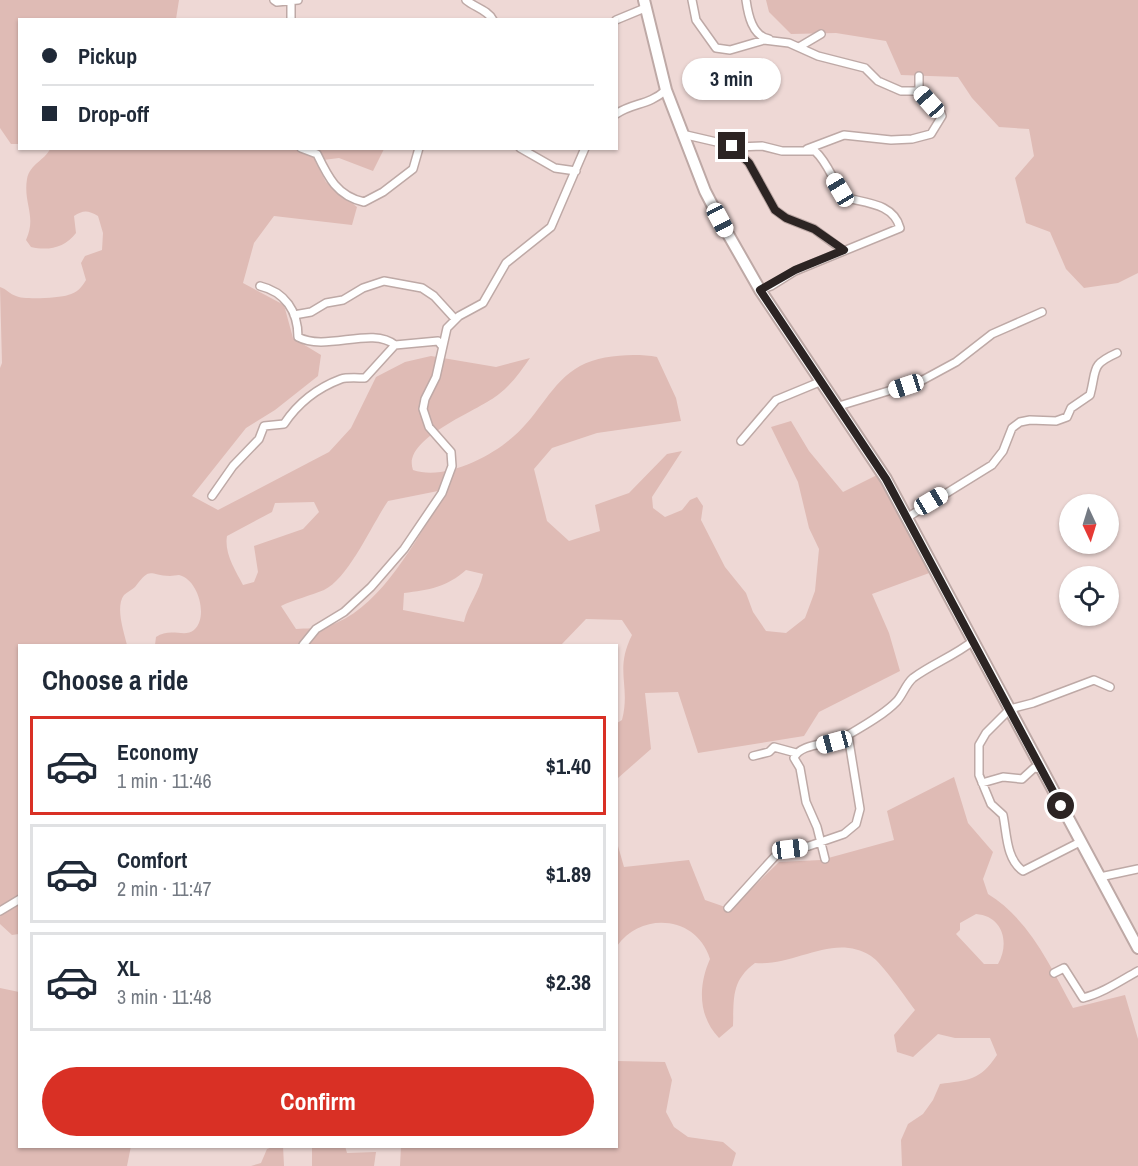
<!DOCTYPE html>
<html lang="en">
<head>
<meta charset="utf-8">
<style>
  :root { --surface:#fff; --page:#f6f6f7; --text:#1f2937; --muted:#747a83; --line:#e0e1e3; --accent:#d93025 }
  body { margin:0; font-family:"Archivo Narrow",sans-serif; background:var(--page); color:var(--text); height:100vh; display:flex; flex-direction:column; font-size:22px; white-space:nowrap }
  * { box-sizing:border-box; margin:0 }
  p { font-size:20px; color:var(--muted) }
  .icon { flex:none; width:33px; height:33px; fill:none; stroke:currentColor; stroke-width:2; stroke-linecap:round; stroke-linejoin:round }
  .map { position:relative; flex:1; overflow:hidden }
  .side { position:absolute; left:18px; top:644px; width:600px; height:504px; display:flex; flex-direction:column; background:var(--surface); border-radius:0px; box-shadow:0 2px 4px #0004 }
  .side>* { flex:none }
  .guide { position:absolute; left:18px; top:18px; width:600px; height:132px; border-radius:0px; box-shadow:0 2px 4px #0004; display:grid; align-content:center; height:132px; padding:0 24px; background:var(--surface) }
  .needle { width:39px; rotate:176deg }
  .fabs { position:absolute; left:1059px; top:494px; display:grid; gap:12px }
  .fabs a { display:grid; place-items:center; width:60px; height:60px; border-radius:50%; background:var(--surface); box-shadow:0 2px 4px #0004; font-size:30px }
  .end { position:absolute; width:27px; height:27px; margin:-14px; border:8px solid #2c2423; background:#fff; box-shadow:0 0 0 3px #fff }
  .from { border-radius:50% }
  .bubble { position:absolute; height:42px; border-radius:21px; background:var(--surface); box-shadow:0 2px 4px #0004; font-size:20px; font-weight:700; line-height:42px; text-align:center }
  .car { position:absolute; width:18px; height:36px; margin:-18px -9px; border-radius:8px; box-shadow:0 0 4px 2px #0007; background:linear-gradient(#fff 24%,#345 0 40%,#fff 0 76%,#345 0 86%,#fff 0) }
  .guide b { display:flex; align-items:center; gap:21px; height:57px; font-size:22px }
  .guide b+b { border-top:2px solid var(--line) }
  .guide i { width:15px; height:15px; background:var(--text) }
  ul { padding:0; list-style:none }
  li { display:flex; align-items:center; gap:18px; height:99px; margin:0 12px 9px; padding:0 12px; border:3px solid var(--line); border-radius:0px }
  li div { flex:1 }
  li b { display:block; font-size:22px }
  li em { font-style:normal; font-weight:700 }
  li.current { border-color:var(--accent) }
  li>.icon { width:54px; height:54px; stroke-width:1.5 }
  h2 { padding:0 24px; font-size:27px; line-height:72px }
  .primary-button { display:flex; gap:12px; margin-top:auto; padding:12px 24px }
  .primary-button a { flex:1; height:69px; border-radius:36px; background:var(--accent); color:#fff; font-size:24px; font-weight:700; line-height:69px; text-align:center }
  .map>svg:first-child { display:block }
  .green { fill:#dfbbb5; fill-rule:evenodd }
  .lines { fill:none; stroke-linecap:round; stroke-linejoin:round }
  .minor-casing { stroke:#bea9a6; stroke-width:10 }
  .primary-casing { stroke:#bea9a6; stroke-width:14 }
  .minor { stroke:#fff; stroke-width:7 }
  .primary { stroke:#fff; stroke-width:10 }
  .route { stroke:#2c2423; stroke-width:8 }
</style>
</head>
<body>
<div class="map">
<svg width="1138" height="1166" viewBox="0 0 1138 1166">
  <rect width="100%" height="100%" fill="#eed8d5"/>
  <path class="green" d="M0 0H179L176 19 20 20 19 144H11L0 128Z
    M766 0H1138V273L1118 283 1084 288 1066 269 1050 232 1026 223 1015 178 1034 156 1029 129 999 127 972 98 958 77 901 75 886 41 836 33 791 34 769 12Z
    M50 149H384L373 171 339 158 315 161 326 182 357 207 352 225 274 216 254 243 243 283 284 305 293 338 321 355 318 376 275 410 246 428 192 496 218 510 329 452 351 428 376 377 405 362 431 356 496 367 530 358C521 371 512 384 499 394 479 411 401 438 413 470 444 481 491 457 514 436 539 415 551 382 580 366 601 355 634 353 657 357L676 398 681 421 597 433 552 448 534 469 547 521 569 541 600 531 595 505 629 493 667 454 682 451 652 497 653 508 665 517 682 510 690 500 697 497 703 506 701 520 725 567 746 593 753 612 766 631 786 633 805 618 815 591 819 549 809 528 798 482 771 427 791 421 809 451 843 492 877 475 932 572 872 594 889 633 900 671 819 712 804 736 698 753 678 692 645 693 651 749 618 778 617 809V723L622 720C631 685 614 671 632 635L622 620 586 619 561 645H155L156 637C170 627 185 638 194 630 209 617 198 579 179 575 176 575 173 576 170 576 148 575 151 566 135 587 132 590 127 592 124 595 115 607 124 632 127 645H20L19 934 12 935 0 924V368L2 363 0 287C7 289 9 294 16 296 23 300 60 298 68 295 77 293 82 287 86 280L81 263 85 256 102 250 103 233 98 216C88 210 83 210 74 216L76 233C65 248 48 251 31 247L26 240C37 216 23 204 27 179 30 164 45 160 50 149ZM448 489C419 533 383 609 328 626 318 629 306 628 296 629L281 606C295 599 310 596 324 590 349 578 372 524 388 501ZM314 502 319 512 303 529 254 546 258 572 254 582 243 585C235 570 224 553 227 536L272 512 275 503ZM466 570 483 574C479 593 468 604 464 622L403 610 404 593C429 590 447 587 466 570Z
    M954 777 968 823 993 852 983 879 988 894C1029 919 1051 967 1073 1008L1125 995 1138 1039V1166H902L901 1140 908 1124 923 1114 933 1100 940 1084C968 1080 980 1081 997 1055L990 1038H955L938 1034 913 1057 897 1052 894 1035 915 1010C906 998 882 963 871 956 833 932 795 967 755 963 731 981 734 998 733 1026L719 1038C698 1016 698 986 710 959 697 916 642 911 617 946L616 839 624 867 689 860 705 900 728 908 736 904 779 862 821 860 894 840 887 811ZM976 914C1003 916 1010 943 998 964H984L956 934 960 930V923Z
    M0 988 19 992 20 1146H131L127 1166H0Z
    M617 1061 665 1062 672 1080 666 1112 674 1127 688 1137 723 1142 736 1153 732 1166H400L401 1146H616Z
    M275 1146H283L284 1166H251L261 1163 267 1149Z
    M312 1146H345L347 1153 376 1152 374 1166H312Z"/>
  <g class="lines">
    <defs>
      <path id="minor" d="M274 0 277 2 298 0
        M466 0C474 7 488 10 493 20
        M692 0 696 20 716 48 730 50 764 40 789 43 818 56 865 68 878 81 901 91H919
        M746 0C748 14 752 36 769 39
        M291 1V20
        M616 20 645 8
        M799 47 821 34
        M919 91V76
        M616 114C634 102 648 106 666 90
        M682 134 738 147 762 146 782 151H815C830 165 833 184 847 198 867 203 894 204 900 228L795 271 771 286 760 290
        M301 148 317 154C328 177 337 196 364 202L383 192 413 169 419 148
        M520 148 555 168 576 171
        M734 148 749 163 775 210 786 218 814 229 844 251
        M807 149 844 135 891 140 912 139 931 134 942 116 940 110 919 91
        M260 286C285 292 298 311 298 337 326 352 372 326 395 345
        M294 315 311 312 326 303 343 300 363 288 384 281 422 288 434 296 455 319
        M839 406 921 381 956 362 992 334 1042 312
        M741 441 776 400 822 381
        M212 496 233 466 259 439 264 426 284 424C298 403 317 388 341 379 347 377 358 378 365 378L395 345 438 341 441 345
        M908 517 992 465 1003 451 1012 428 1020 422 1030 420 1056 421 1067 417 1071 408 1090 395C1097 369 1090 365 1117 353
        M303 645 316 629 344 612 371 587 404 549 442 493 452 466 451 452 429 427 423 409 425 399 436 377 447 328 459 316 483 303 506 263 551 227 585 148
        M753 756 769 752 774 747 796 753
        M982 783 1003 777 1022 779 1034 768 1042 769
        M1080 842 1023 871C1006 859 1007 834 1003 815L991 804 979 775V745L986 733 1010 709 1033 703 1094 680 1110 687
        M825 859 817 827 806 802 800 768 794 758C800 743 829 745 843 738 860 728 884 715 897 701 903 694 906 684 913 678 932 664 954 656 973 641
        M1100 877 1138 869
        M728 908 777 854 809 846 844 834 856 824 860 809 848 735
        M0 911 20 899
        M1054 973 1064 968 1083 998C1103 993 1120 981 1138 971"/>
      <path id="primary" d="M644 0 666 90 705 191 720 220 760 290 886 479 1138 948"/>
    </defs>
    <use href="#minor" class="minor-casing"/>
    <use href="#primary" class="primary-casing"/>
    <use href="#minor" class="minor"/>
    <use href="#primary" class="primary"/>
  </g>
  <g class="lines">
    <path class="route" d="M732 146 749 163 775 210 786 218 814 229 844 250 795 270 760 290 886 479 1061 806"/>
  </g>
</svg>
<div class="fabs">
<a><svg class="needle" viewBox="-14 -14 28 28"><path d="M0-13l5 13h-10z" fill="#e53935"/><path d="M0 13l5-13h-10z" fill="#747a83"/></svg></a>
<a><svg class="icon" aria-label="locate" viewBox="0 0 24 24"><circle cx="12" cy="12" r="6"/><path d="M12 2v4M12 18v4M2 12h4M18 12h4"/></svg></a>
</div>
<i class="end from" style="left:1061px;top:806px"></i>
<i class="end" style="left:732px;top:146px"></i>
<div class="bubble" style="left:682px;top:58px;width:99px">3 min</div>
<i class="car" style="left:929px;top:102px;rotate:318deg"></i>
<i class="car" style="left:840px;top:190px;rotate:329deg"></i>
<i class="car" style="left:720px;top:220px;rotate:152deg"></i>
<i class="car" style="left:906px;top:386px;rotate:252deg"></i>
<i class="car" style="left:931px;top:501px;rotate:59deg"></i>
<i class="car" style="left:834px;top:742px;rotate:255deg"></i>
<i class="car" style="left:790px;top:849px;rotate:83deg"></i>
<div class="guide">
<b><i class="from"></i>Pickup</b>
<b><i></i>Drop-off</b>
</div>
<section class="side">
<h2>Choose a ride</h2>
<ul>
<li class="current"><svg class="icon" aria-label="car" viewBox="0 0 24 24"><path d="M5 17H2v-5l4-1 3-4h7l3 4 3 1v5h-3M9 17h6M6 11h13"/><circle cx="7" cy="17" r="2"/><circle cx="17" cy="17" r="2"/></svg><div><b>Economy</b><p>1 min · 11:46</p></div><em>$1.40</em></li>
<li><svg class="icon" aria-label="car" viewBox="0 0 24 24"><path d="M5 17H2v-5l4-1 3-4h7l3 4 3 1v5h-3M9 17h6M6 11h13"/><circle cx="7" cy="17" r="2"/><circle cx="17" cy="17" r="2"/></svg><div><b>Comfort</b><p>2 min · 11:47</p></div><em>$1.89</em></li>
<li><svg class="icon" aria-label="car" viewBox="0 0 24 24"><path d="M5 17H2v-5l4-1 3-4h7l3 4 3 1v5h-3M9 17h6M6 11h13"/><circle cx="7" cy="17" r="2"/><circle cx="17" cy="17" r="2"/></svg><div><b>XL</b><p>3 min · 11:48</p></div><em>$2.38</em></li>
</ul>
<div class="primary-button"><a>Confirm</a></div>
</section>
</div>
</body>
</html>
